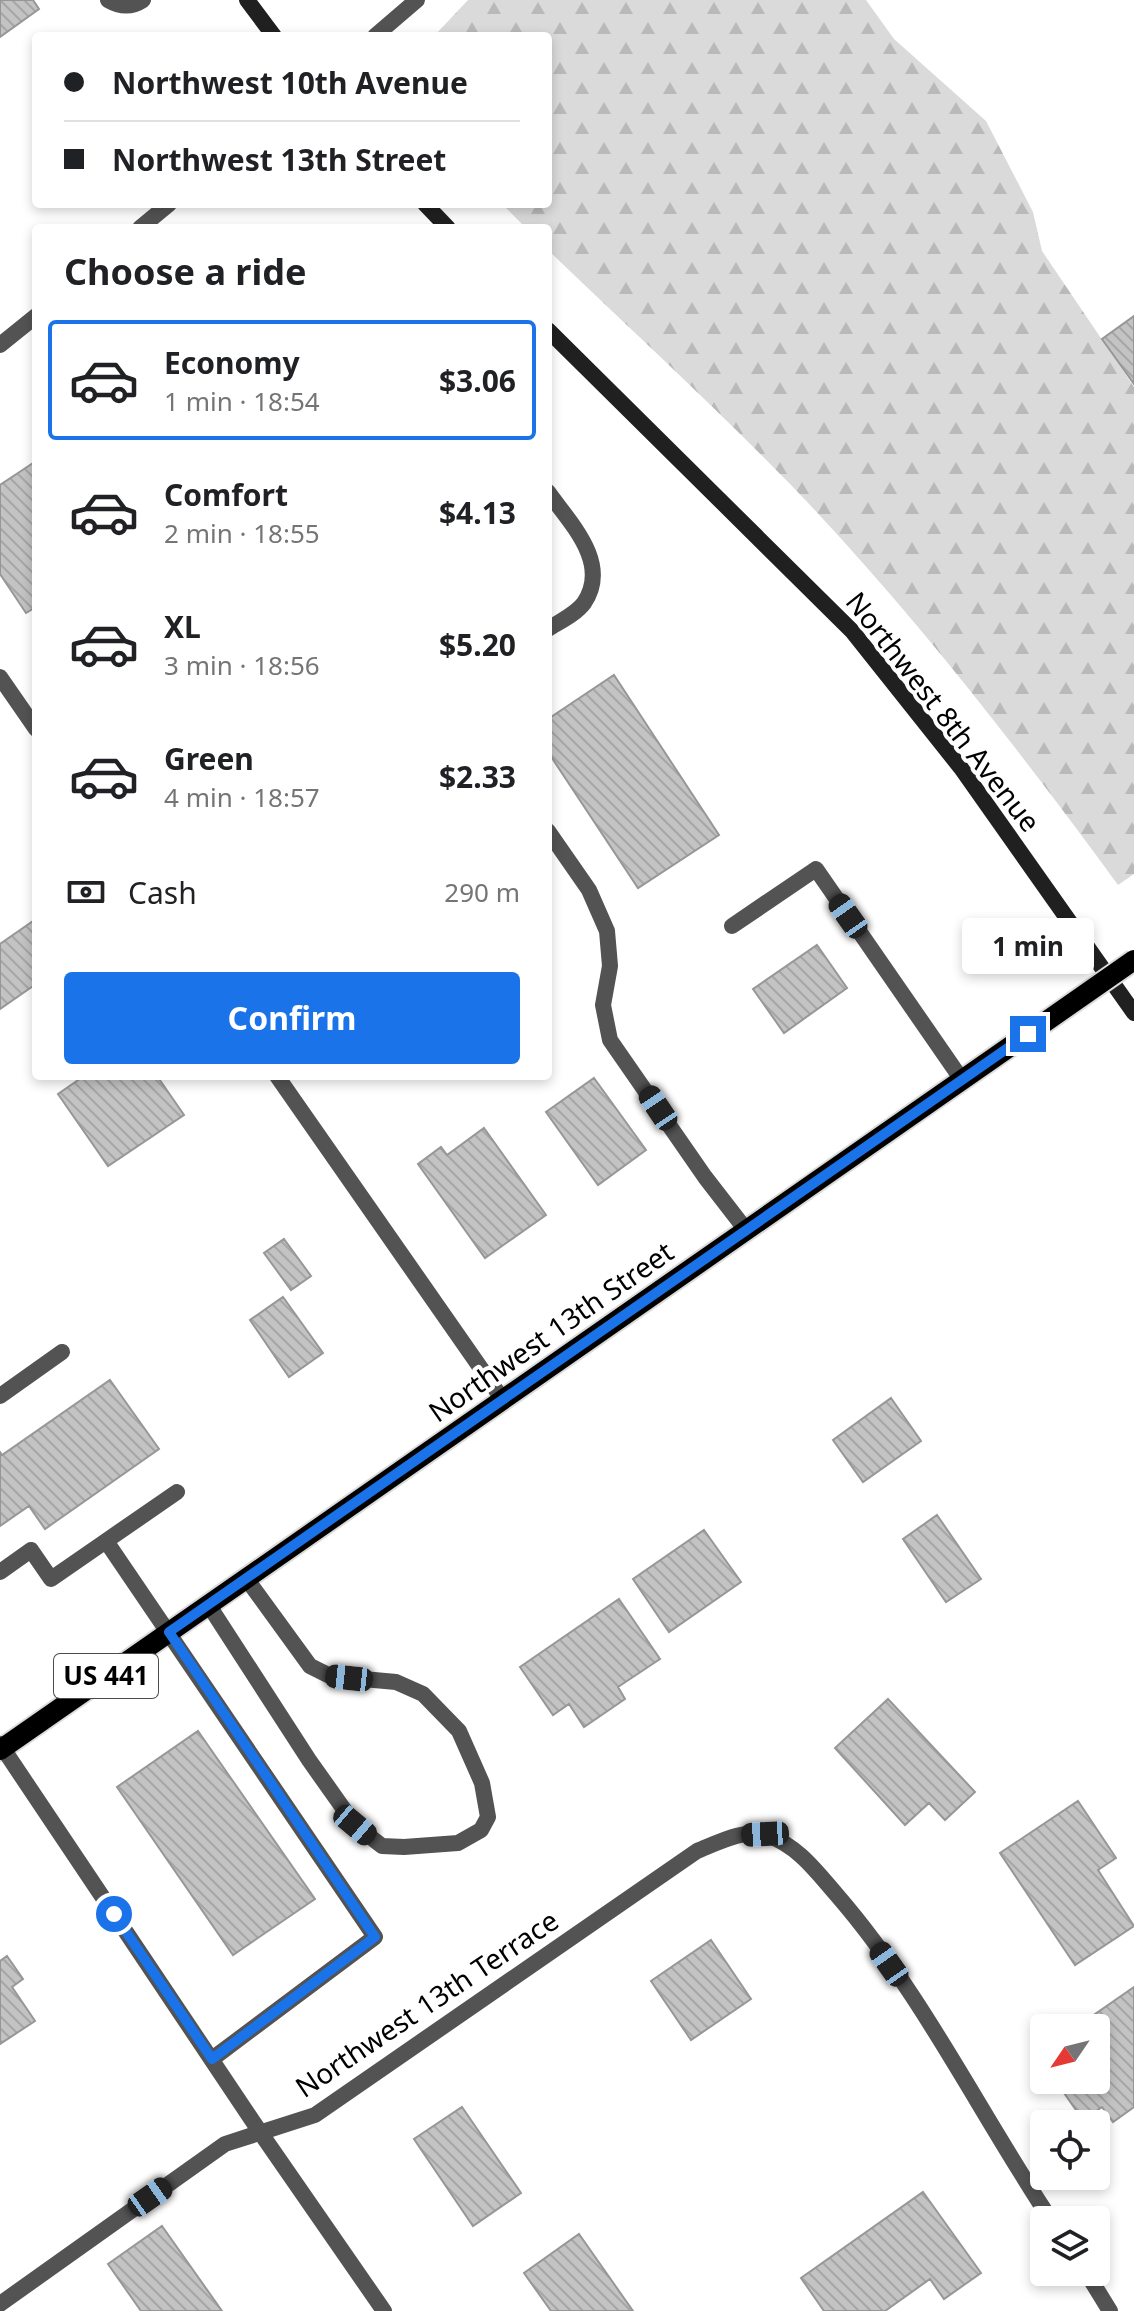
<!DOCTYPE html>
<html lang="en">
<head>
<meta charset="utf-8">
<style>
  :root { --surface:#fff; --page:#f6f6f6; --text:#202124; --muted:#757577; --line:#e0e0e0; --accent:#1a73e8 }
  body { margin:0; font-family:"Noto Sans",sans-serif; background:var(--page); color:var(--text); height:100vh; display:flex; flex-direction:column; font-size:30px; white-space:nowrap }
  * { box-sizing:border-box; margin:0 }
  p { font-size:26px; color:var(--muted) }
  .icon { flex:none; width:44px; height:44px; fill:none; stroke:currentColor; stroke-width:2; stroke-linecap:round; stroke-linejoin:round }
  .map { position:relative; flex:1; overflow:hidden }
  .side { position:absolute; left:32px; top:224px; width:520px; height:856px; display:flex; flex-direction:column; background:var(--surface); border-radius:8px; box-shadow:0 4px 12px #0003 }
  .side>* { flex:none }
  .hud { position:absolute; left:32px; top:32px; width:520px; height:176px; border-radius:8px; box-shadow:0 4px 12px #0003; display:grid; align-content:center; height:176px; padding:0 32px; background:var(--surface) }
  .needle { width:52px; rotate:235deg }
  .tools { position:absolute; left:1030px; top:2014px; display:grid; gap:16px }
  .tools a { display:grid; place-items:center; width:80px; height:80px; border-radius:8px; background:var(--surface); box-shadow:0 4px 12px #0003; font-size:40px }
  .end { position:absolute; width:36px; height:36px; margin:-18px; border:10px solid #1a73e8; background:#fff; box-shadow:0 0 0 4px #fff }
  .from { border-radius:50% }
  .bubble { position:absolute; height:56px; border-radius:8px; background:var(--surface); box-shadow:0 4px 12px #0003; font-size:26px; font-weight:700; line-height:56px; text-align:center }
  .car { position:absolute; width:24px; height:48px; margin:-24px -12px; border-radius:10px; box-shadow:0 0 6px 2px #0007; background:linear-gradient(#222 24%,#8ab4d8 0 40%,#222 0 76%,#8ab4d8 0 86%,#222 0) }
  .hud b { display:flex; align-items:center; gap:28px; height:76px; font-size:30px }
  .hud b+b { border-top:2px solid var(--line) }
  .hud i { width:20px; height:20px; background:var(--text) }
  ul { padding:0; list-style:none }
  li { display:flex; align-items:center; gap:24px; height:120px; margin:0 16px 12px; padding:0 16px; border:4px solid transparent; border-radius:8px }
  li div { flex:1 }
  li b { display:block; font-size:30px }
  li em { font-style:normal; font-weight:700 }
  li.active { border-color:var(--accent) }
  li>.icon { width:72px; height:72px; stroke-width:1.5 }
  h2 { padding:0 32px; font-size:36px; line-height:96px }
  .pay { display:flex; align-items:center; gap:20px; height:88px; padding:0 32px; font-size:30px }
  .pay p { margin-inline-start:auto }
  .button { display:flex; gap:16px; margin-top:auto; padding:16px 32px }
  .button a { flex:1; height:92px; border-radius:8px; background:var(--accent); color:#fff; font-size:32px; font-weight:700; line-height:92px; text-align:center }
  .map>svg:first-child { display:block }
  .forest { fill:url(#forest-firs) }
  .building { fill:url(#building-back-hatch); stroke:#979797; stroke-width:2 }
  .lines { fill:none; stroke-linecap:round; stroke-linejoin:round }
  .primary-casing { stroke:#dbdbdb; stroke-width:24 }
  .lane { stroke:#535353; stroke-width:16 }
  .street { stroke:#535353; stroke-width:16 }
  .secondary { stroke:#202020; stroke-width:16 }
  .primary { stroke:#000; stroke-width:20 }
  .primary-bridge-casing { stroke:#dbdbdb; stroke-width:24; stroke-linecap:butt }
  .primary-bridge { stroke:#000; stroke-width:20 }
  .route { stroke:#1a73e8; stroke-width:10 }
  .labels { text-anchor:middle; stroke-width:8; stroke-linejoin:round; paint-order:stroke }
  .shield { fill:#fff; stroke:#4c4c4c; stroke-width:2 }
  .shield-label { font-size:26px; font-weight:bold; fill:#000 }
  .street-label { font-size:28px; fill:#000; stroke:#fff }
</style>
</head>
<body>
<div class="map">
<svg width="1134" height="2311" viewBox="0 0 1134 2311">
  <defs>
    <pattern id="forest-firs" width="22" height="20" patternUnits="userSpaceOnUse" patternTransform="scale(2)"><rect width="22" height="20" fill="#dadada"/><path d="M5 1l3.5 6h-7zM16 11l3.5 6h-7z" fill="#b9b9b9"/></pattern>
    <pattern id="building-back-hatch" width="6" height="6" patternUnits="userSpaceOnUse" patternTransform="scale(2)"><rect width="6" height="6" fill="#c3c3c3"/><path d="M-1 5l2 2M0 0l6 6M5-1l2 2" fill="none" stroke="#a6a6a6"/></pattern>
  </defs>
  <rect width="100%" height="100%" fill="#fff"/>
  <path class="forest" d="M468 0H866L894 39 986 121 1033 212 1042 251 1134 387V874L1118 885C1017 747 911 610 792 486 713 405 629 328 548 250V228H526L502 204H548V36H434Z"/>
  <path class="building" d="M0 0H33L39 9 0 37Z
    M1134 316V384L1102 339Z
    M36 461V607L26 613 0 574V485Z
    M614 675 719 835 638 888 548 752V719Z
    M36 919V984L0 1009V944Z
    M817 945 847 988 784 1033 753 989Z
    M84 1076H157L184 1115 108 1166 58 1094Z
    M594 1078 646 1150 598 1185 546 1112Z
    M484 1128 546 1215 485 1258 418 1164 441 1147 447 1155Z
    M284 1239 311 1276 291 1290 264 1253Z
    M283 1297 323 1353 289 1377 250 1320Z
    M110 1380 159 1449 45 1529 29 1506 0 1526V1452L2 1455Z
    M891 1398 921 1441 863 1482 833 1440Z
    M937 1515 981 1579 946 1602 903 1539Z
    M704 1530 741 1582 669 1632 633 1579Z
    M619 1599 660 1659 618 1687 625 1699 584 1727 569 1704 553 1715 520 1667Z
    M888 1699 975 1792 945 1820 929 1803 905 1825 835 1748Z
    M198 1731 315 1899 233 1955 117 1787Z
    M1078 1801 1116 1858 1098 1870 1134 1926 1075 1965 1000 1853Z
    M711 1940 751 1999 691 2040 651 1981Z
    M7 1956 23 1979 12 1987 35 2021 0 2044V1961Z
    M1134 1987V2107L1113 2122 1102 2107 1083 2120 1055 2080H1096V2028H1075Z
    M462 2107 521 2193 473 2226 414 2139Z
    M923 2192 981 2273 944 2299 930 2279 885 2311H824L801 2278Z
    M162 2226 222 2311H141L108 2264Z
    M579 2234 633 2311H551L524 2273Z"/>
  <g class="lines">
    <defs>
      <path id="primary" d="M0 1750 1028 1034"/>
    </defs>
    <use href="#primary" class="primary-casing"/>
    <path class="lane" d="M108 0C120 7 131 8 143 0
      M548 492C570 523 611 563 584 603 576 614 559 622 548 629
      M548 831 589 890 607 931 610 966 603 1005 610 1040 705 1177 746 1230
      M732 926 816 869 962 1080
      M0 1396 62 1352
      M177 1492 106 1541 375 1937 212 2059
      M0 1572 31 1550 51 1579 106 1541
      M208 1604 309 1760 355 1825 382 1846 404 1847 458 1843 481 1830 488 1817 482 1783 459 1731 423 1694 396 1682 330 1676 310 1666 246 1578"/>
    <path class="street" d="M375 36 417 0
      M140 228 169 204
      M0 345 36 316
      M0 677 36 729
      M277 1076 503 1400
      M0 1744 260 2132 384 2311
      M1086 2272 1110 2311
      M0 2304 225 2144 315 2115 697 1851C717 1843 745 1828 767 1835 798 1846 816 1871 836 1894 922 1993 979 2112 1051 2220"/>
    <path class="secondary" d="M247 0 274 36
      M425 204 448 228
      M548 330 852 631 961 768 1134 1013"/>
    <use href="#primary" class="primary"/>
    <defs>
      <path id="primary-bridge" d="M1028 1034 1134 960"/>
    </defs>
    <use href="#primary-bridge" class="primary-bridge-casing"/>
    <use href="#primary-bridge" class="primary-bridge"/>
  </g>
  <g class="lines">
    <path class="route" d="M114 1914 212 2059 375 1937 169 1632 1028 1034"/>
  </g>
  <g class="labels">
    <rect class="shield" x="54" y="1654" width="104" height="44" rx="6"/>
    <g class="shield-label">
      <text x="106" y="1685">US 441</text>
    </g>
    <g class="street-label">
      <text transform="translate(943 712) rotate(52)" y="10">Northwest 8th Avenue</text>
      <text transform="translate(551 1332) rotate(-35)" y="10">Northwest 13th Street</text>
      <text transform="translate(427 2004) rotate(-34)" y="10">Northwest 13th Terrace</text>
    </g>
  </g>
</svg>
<div class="tools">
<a><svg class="needle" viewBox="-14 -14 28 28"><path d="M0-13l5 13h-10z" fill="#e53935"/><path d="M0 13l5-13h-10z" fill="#757577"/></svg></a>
<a><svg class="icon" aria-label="locate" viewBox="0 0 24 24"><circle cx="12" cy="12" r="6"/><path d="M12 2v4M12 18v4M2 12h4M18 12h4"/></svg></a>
<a><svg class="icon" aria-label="layers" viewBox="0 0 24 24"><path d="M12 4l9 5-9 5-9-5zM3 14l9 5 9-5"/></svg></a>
</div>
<i class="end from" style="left:114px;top:1914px"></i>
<i class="end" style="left:1028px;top:1034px"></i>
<div class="bubble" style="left:962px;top:918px;width:132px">1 min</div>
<i class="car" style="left:848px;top:916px;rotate:325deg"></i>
<i class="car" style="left:658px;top:1108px;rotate:326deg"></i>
<i class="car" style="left:349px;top:1678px;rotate:276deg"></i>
<i class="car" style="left:355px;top:1825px;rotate:130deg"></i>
<i class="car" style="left:765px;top:1834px;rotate:267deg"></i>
<i class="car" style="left:889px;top:1964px;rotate:325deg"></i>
<i class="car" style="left:150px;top:2197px;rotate:55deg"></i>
<div class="hud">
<b><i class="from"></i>Northwest 10th Avenue</b>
<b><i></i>Northwest 13th Street</b>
</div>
<section class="side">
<h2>Choose a ride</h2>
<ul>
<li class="active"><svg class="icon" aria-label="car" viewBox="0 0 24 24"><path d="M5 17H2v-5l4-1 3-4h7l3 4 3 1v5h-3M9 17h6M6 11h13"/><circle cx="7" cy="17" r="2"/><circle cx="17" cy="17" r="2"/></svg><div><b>Economy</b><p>1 min · 18:54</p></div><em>$3.06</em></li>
<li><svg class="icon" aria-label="car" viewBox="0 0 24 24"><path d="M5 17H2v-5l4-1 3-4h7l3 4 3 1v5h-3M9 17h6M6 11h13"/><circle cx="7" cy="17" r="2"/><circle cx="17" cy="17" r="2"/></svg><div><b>Comfort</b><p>2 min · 18:55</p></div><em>$4.13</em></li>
<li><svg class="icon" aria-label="car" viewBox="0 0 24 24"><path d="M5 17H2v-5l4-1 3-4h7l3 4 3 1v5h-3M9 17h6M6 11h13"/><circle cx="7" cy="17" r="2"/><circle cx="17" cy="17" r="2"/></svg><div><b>XL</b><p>3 min · 18:56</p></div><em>$5.20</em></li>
<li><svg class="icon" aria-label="car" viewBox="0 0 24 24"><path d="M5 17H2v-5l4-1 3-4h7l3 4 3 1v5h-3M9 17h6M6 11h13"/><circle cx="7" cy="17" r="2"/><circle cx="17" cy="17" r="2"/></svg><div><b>Green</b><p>4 min · 18:57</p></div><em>$2.33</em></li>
</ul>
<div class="pay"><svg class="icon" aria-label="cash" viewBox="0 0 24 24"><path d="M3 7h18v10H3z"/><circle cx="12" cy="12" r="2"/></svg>Cash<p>290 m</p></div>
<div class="button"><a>Confirm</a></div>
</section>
</div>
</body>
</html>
